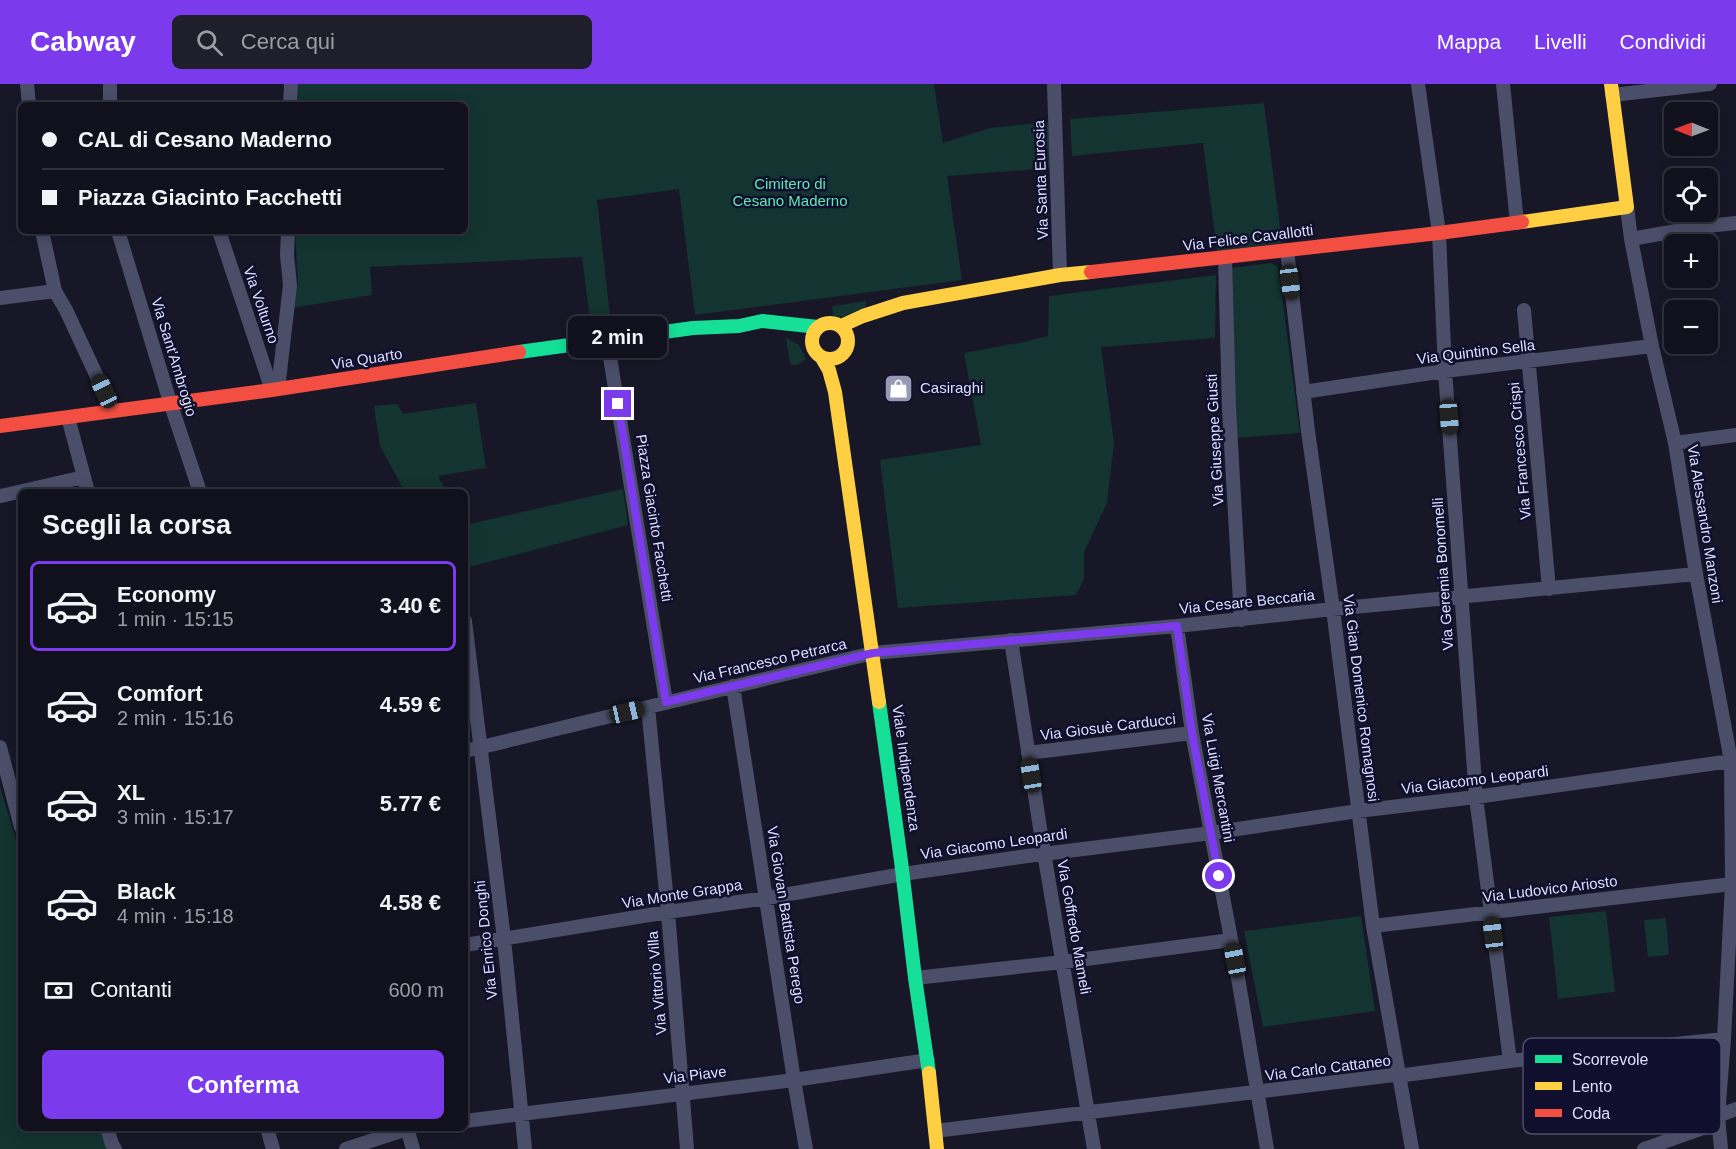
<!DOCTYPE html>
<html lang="it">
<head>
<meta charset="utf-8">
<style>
  :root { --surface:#11111d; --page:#1e1f2a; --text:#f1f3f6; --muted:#9c9da4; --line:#30313b; --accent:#7c3aed }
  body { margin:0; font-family:Helvetica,sans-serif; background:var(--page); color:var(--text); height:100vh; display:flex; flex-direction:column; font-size:22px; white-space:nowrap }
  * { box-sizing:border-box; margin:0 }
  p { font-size:20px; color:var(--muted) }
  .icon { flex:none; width:33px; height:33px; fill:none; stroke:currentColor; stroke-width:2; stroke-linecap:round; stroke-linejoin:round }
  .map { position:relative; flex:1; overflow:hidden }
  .details { position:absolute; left:18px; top:405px; width:450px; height:642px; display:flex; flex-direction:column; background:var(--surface); border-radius:9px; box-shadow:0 3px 15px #0003,0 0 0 2px var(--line) }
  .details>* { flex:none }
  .banner { position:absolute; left:18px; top:18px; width:450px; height:132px; border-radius:9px; box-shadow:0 3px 15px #0003,0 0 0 2px var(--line); display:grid; align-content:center; height:132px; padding:0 24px; background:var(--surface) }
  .needle { width:39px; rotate:271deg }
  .buttons { position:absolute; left:1664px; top:18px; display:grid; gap:12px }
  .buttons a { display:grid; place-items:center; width:54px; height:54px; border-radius:9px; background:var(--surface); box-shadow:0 3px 15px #0003,0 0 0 2px var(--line); font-size:30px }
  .end { position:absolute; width:27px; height:27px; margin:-14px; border:8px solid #7c3aed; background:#fff; box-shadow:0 0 0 3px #fff }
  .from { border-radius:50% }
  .bubble { position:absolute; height:42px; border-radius:9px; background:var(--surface); box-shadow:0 3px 15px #0003,0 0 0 2px var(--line); font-size:20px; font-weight:800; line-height:42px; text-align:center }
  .car { position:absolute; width:18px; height:36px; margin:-18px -9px; border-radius:8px; box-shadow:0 0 4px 2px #0007; background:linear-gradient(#222 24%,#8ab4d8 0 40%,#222 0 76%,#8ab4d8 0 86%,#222 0) }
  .banner b { display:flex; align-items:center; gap:21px; height:57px; font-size:22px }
  .banner b+b { border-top:2px solid var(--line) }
  .banner i { width:15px; height:15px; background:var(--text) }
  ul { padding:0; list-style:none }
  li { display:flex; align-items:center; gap:18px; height:90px; margin:0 12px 9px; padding:0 12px; border:3px solid transparent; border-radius:9px }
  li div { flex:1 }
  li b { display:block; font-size:22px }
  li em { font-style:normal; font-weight:800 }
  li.active { border-color:var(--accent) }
  li>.icon { width:54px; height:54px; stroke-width:1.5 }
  h2 { padding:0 24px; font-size:27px; line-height:72px }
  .pay { display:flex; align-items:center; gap:15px; height:66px; padding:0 24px; font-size:22px }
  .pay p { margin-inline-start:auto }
  .cta { display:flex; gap:12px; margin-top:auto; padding:12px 24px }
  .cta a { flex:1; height:69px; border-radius:9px; background:var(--accent); color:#fff; font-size:24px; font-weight:800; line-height:69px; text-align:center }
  header { display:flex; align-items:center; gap:36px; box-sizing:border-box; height:84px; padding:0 30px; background:var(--accent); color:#fff }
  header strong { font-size:28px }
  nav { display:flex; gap:33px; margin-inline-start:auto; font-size:21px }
  .search { width:420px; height:54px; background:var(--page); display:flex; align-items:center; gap:15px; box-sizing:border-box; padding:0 21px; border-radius:9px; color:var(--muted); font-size:22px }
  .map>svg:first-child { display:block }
  .green { fill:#133430 }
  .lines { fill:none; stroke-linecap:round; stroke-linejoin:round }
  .street { stroke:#4b4e68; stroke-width:14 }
  .fast { stroke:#16e098; stroke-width:14 }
  .slow { stroke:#ffcf43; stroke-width:14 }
  .jam { stroke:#f24e42; stroke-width:14 }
  .route { stroke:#7c3aed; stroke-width:8 }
  .labels { text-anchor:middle; stroke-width:5; stroke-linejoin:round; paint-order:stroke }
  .street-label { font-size:15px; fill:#dddfff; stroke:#10102e }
  .park-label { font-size:15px; fill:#5eeab0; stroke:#10102e }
  .poi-label { font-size:15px; fill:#dddfff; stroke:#10102e; text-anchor:start }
  .key { fill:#10102e; stroke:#4e4e6d; stroke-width:1.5 }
  .key-label { font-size:16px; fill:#dddfff }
</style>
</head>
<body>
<header>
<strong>Cabway</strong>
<div class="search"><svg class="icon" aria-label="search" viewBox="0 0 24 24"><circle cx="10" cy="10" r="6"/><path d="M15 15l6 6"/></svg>Cerca qui</div>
<nav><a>Mappa</a><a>Livelli</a><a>Condividi</a></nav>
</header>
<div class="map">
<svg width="1736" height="1065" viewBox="0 0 1736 1065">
  <rect width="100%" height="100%" fill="#171727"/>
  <path class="green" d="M298 0H934L943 59 990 44 1048 38 1050 84 947 92 962 196 695 231 679 105 597 116 611 241 591 244 582 173 370 183 372 211 292 224 298 198 295 147H465V21H298Z
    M1264 19 1282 159 1217 167 1203 59 1072 72 1070 35Z
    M1271 179 1278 183 1300 349 1236 354 1231 184Z
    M1216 191 1215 254 1101 263 1114 359 1107 419 1084 468V495L1076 511 898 524 880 376 981 361 964 269 1024 258 1048 252 1049 212Z
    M866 217V223L842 233 833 232 832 222Z
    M786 254 799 261 806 275 797 281 790 280Z
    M476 319 486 384 438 392 446 408H405L380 362 374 322 397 320 403 330Z
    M623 405 628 441 465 484V441Z
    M0 703 21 773V1044H102L108 1065H0Z
    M1606 827 1615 908 1558 915 1549 833Z
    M1361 832 1375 927 1263 943 1244 847Z
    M1666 834 1669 871 1648 873 1644 836Z"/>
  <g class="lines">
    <path class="street" d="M27 0 29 21
      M110 0V21
      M1054 0 1060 191
      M1418 0 1439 149 1445 287 1476 713 1510 977
      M1503 0 1517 139
      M1612 11 1710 0
      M290 21 291 0
      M1627 123 1631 155 1652 262 1675 359 1696 490 1731 677 1732 800 1724 955 1718 1032 1721 1065
      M42 147 55 207 66 226 113 327
      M118 147 170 318 200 408
      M219 147 272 306
      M1631 155 1699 143 1736 139
      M1287 166 1308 347 1333 525 1373 842 1412 1065
      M1225 174 1229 324 1241 536
      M0 214 55 207
      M1524 226 1549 505
      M607 255 666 618
      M278 305 290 201 287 171 288 147
      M1303 308 1445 287 1652 262
      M69 337 88 408
      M1675 359 1736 351
      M1 412 84 393
      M465 537 504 855 525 1065
      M1177 542 1192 649 1235 876 1267 1065
      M1011 556 1042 757 1094 1065
      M733 602 794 996 806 1065
      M648 623 668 828 687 1065
      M0 663 21 743
      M465 667 873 569 1177 542 1333 525 1696 490
      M1028 669 1192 649
      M1373 842 1732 800
      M465 861 668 828 767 814 903 790 1027 772 1211 749 1358 727 1476 713 1731 677
      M915 894 1063 878 1231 856
      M465 1037 794 996 928 976
      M107 1044 112 1060 115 1065
      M267 1044 273 1065
      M407 1044 413 1065
      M935 1047 1394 991H1405L1510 977 1724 955
      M346 1065 410 1044
      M1644 1065 1706 1043 1718 1032 1736 1025"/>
    <path class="fast" d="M519 268 693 244 739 242 762 237 818 243
      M879 618 901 777 915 894 929 989"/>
    <path class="slow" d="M1522 138 1627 123 1611 0
      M812 257a18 18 0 1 1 36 0a18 18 0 1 1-36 0Z
      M841 242 863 232 903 219 1060 191 1091 188
      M822 274 829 286 835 308 879 618
      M929 989 937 1065"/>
    <path class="jam" d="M1091 188 1439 149 1522 138
      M0 342 272 306 519 268"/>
  </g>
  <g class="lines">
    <path class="route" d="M618 320 666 618 873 569 1177 542 1192 649 1219 792"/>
  </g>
  <defs>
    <symbol id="shop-square" viewBox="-11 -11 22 22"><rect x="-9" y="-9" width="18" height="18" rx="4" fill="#9899b3" stroke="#10102e"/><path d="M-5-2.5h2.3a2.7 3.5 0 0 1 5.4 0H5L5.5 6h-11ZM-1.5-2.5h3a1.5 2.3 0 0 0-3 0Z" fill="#fff"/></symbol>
  </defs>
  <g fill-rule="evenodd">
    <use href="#shop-square" x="882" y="288" width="33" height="33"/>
  </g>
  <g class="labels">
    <g class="street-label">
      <text transform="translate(1041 96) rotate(-92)" y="5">Via Santa Eurosia</text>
      <text transform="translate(1248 154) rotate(-7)" y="5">Via Felice Cavallotti</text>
      <text transform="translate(261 221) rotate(71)" y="5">Via Volturno</text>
      <text transform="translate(1476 268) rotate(-7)" y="5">Via Quintino Sella</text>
      <text transform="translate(174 273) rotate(73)" y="5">Via Sant'Ambrogio</text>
      <text transform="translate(367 275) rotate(-9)" y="5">Via Quarto</text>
      <text transform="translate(1215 356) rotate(-93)" y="5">Via Giuseppe Giusti</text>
      <text transform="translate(1520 367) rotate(-95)" y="5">Via Francesco Crispi</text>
      <text transform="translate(654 434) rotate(81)" y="5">Piazza Giacinto Facchetti</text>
      <text transform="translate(1705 440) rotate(81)" y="5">Via Alessandro Manzoni</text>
      <text transform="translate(1443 490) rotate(-94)" y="5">Via Geremia Bonomelli</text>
      <text transform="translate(1247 518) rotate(-6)" y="5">Via Cesare Beccaria</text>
      <text transform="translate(770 577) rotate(-13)" y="5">Via Francesco Petrarca</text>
      <text transform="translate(1361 614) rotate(83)" y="5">Via Gian Domenico Romagnosi</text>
      <text transform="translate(1108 643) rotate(-7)" y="5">Via Giosuè Carducci</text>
      <text transform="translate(906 684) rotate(82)" y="5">Viale Indipendenza</text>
      <text transform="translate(1218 694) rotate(80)" y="5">Via Luigi Mercantini</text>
      <text transform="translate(1475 696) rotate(-7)" y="5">Via Giacomo Leopardi</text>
      <text transform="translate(994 760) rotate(-8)" y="5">Via Giacomo Leopardi</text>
      <text transform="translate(1550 805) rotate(-7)" y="5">Via Ludovico Ariosto</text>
      <text transform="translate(682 810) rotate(-9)" y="5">Via Monte Grappa</text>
      <text transform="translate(786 831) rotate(81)" y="5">Via Giovan Battista Perego</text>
      <text transform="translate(1074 843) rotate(80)" y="5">Via Goffredo Mameli</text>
      <text transform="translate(486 856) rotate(-96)" y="5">Via Enrico Donghi</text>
      <text transform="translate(657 899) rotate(-95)" y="5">Via Vittorio Villa</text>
      <text transform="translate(1328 984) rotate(-7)" y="5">Via Carlo Cattaneo</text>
      <text transform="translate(695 991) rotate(-7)" y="5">Via Piave</text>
    </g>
    <g class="park-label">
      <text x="790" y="105">Cimitero di<tspan x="790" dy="17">Cesano Maderno</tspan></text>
    </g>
    <g class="poi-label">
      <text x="920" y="309">Casiraghi</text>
    </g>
  </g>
  <rect x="1523" y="954" width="198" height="96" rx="9" class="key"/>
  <rect x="1535" y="971" width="27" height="8" fill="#16e098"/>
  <rect x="1535" y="998" width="27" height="8" fill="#ffcf43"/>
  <rect x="1535" y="1025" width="27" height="8" fill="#f24e42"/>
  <g class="key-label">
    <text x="1572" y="981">Scorrevole</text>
    <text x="1572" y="1008">Lento</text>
    <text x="1572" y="1035">Coda</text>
  </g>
</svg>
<div class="buttons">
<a><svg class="needle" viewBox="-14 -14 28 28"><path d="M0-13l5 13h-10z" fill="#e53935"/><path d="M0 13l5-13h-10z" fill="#9c9da4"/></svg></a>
<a><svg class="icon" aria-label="locate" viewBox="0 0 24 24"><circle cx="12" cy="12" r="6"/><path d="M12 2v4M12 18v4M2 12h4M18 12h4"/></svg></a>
<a>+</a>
<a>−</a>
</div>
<i class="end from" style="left:1219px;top:792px"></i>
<i class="end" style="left:618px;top:320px"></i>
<div class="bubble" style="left:568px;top:232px;width:99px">2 min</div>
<i class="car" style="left:1290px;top:198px;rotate:173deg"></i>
<i class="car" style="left:104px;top:307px;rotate:335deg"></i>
<i class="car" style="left:1449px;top:333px;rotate:176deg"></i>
<i class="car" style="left:627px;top:628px;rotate:77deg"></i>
<i class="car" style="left:1031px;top:691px;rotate:351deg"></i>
<i class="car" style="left:1493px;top:850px;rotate:353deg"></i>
<i class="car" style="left:1235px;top:876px;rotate:349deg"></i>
<div class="banner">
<b><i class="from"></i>CAL di Cesano Maderno</b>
<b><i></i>Piazza Giacinto Facchetti</b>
</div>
<section class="details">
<h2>Scegli la corsa</h2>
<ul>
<li class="active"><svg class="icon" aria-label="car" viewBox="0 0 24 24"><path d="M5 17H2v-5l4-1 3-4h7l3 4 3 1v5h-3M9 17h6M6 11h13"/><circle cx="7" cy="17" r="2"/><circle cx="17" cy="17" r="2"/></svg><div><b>Economy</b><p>1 min · 15:15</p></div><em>3.40 €</em></li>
<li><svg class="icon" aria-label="car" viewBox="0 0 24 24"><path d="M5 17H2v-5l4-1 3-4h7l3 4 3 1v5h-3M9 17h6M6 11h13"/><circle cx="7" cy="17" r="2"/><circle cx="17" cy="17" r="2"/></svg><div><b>Comfort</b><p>2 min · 15:16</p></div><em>4.59 €</em></li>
<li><svg class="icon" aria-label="car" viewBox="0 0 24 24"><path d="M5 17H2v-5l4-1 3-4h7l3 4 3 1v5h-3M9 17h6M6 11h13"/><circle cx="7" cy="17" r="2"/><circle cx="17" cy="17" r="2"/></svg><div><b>XL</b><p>3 min · 15:17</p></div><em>5.77 €</em></li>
<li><svg class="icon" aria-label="car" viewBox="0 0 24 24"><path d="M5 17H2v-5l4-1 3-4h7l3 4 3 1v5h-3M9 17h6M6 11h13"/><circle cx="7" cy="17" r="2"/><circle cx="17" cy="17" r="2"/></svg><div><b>Black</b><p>4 min · 15:18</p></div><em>4.58 €</em></li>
</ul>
<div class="pay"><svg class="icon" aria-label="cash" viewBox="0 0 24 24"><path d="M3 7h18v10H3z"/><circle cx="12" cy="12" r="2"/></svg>Contanti<p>600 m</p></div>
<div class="cta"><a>Conferma</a></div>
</section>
</div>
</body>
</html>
